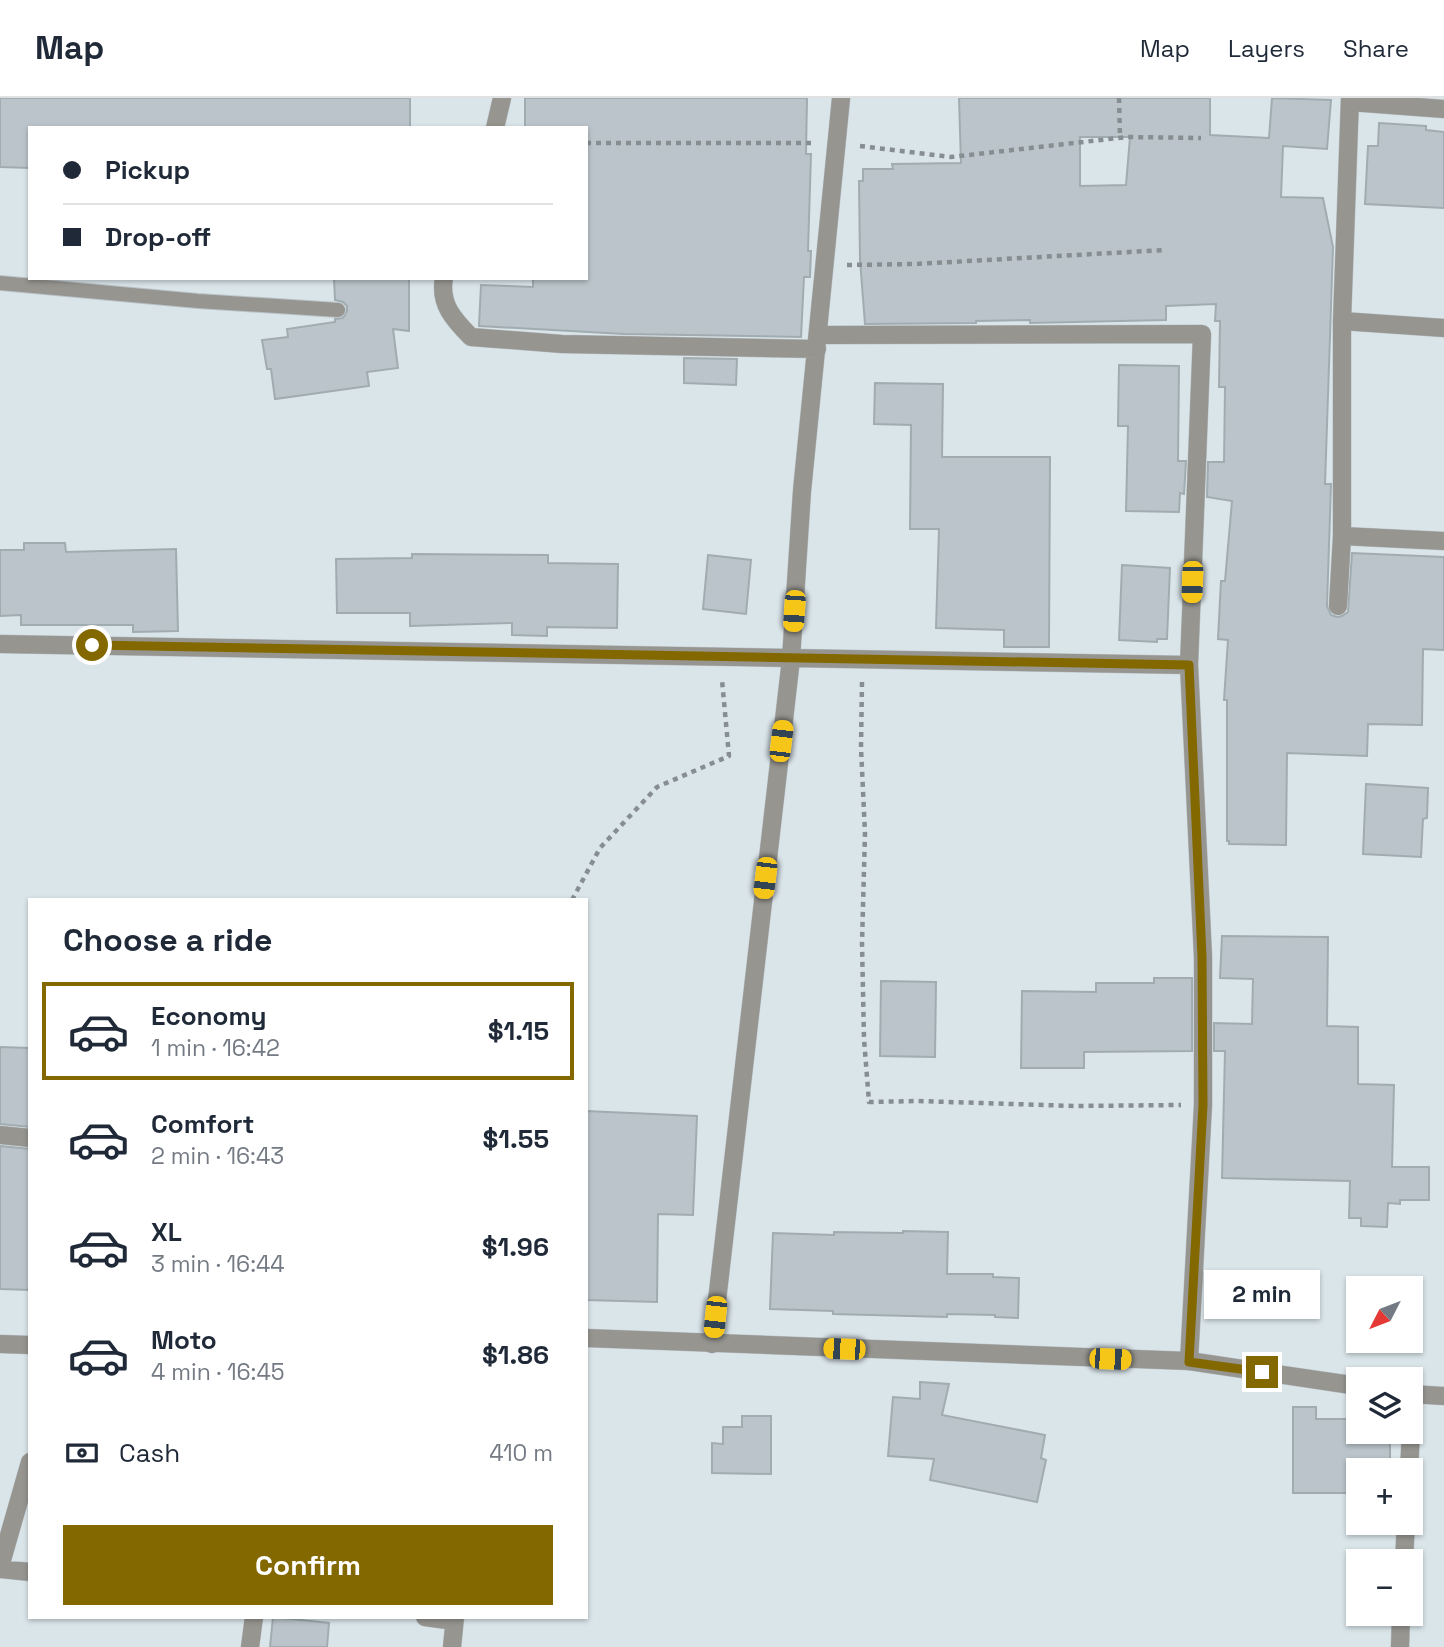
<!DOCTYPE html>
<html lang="en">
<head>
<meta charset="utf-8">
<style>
  :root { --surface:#fff; --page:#f6f6f7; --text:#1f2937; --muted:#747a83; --line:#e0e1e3; --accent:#836800 }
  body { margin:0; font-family:"Space Grotesk",sans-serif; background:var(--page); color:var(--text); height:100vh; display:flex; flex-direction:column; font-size:26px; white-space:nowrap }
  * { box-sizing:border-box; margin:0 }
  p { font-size:23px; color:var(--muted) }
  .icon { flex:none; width:38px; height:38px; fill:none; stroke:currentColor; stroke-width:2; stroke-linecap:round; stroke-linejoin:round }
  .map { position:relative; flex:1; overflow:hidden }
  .sheet { position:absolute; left:28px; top:800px; width:560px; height:721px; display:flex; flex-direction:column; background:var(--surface); border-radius:0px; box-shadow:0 2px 5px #0004 }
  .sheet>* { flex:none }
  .guide { position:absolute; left:28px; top:28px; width:560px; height:154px; border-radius:0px; box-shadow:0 2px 5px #0004; display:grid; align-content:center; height:154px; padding:0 35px; background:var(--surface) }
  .needle { width:46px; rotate:228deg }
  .buttons { position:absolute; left:1346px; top:1178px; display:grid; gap:14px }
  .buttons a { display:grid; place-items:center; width:77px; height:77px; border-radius:0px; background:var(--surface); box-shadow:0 2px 5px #0004; font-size:35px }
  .end { position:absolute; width:32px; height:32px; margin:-16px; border:9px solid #836800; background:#fff; box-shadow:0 0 0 4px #fff }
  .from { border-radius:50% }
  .bubble { position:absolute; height:49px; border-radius:0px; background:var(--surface); box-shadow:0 2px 5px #0004; font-size:23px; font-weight:700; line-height:49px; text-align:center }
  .car { position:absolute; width:21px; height:42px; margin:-21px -10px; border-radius:9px; box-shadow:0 0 5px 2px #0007; background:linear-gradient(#f5c518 24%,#345 0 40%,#f5c518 0 76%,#345 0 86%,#f5c518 0) }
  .guide b { display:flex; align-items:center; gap:24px; height:66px; font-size:26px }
  .guide b+b { border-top:2px solid var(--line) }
  .guide i { width:18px; height:18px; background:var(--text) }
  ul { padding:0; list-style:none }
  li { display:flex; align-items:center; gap:21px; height:98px; margin:0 14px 10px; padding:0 21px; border:4px solid transparent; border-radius:0px }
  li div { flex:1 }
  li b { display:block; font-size:26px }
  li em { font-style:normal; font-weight:700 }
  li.selected { border-color:var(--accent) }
  li>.icon { width:63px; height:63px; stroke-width:1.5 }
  h2 { padding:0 35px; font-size:32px; line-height:84px }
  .pay { display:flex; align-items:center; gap:18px; height:77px; padding:0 35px; font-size:26px }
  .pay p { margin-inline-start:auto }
  .button { display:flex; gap:14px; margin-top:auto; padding:14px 35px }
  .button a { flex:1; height:80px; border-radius:0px; background:var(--accent); color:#fff; font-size:28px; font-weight:700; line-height:80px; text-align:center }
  header { display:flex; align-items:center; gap:42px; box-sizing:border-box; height:98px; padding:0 35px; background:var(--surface); border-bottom:2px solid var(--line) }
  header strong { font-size:33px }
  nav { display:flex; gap:38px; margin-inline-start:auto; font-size:24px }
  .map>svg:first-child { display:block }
  .building { fill:#bac4ca; stroke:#a1acb1; stroke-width:2; fill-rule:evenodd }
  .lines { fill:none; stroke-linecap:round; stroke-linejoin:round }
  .service-casing { stroke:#b9c2c7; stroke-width:16 }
  .minor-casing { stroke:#b9c2c7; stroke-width:19 }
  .tertiary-casing { stroke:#b9c2c7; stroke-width:19 }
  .path { stroke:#868e92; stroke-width:4.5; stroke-dasharray:5 5; stroke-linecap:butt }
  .service { stroke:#969590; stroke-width:14 }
  .minor { stroke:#969590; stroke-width:18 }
  .tertiary { stroke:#969590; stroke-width:18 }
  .route { stroke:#836800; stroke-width:9 }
</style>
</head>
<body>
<header>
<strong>Map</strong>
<nav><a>Map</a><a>Layers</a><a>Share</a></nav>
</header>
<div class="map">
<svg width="1444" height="1549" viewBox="0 0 1444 1549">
  <rect width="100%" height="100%" fill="#dae5ea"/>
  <path class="building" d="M0 0H410V30H30V70L0 69Z
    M525 0H807L806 56H811L808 153H811L810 179H804L801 239 624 236 479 228 481 187 533 189V180L587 181 586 30H525Z
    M959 0H1210V37L1269 40 1272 0 1331 2 1327 51 1283 48 1281 99 1323 100 1333 149 1325 386H1331L1327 508 1331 517 1337 519 1342 518 1348 514 1352 455 1444 459V552L1423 551 1422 627 1368 626 1367 658 1287 655 1286 747 1229 746V743H1227V602H1224L1228 542 1218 541 1221 483H1225L1232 403 1207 399 1208 364H1224L1225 289H1219L1220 223H1215L1216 206 1166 208V222L1030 225V222L976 223V225L865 226 860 162 859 83H863V71H893L892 66 961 65ZM1080 39H1130L1126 87 1080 88Z
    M1379 25 1426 28V32L1444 34V110L1365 106 1368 48H1378Z
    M334 180H409V233L393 231 398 270 367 274 369 288 275 301 271 271H267L262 242 288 239 287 231 335 224V221L343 220 347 213V208L343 204 335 202Z
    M684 260 737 261 736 287 684 285Z
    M1119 267 1179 268 1178 363H1186L1184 396 1180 395 1179 414 1126 413 1128 328H1118Z
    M875 285 943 286 942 359H1050L1049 549H1004V532L936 530 939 431H910L911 327 874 326Z
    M24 445H65L66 454 176 451 178 533 133 534V527H21V517L0 518V452H24Z
    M412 456 548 457V465L618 466 617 530 547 529V538L512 537V525L410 528V515H337L336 461 412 460Z
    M708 457 751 462 746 516 703 511Z
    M1122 467 1170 470 1167 541H1157V544L1119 542Z
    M1366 686 1428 690 1427 720 1423 721 1421 759 1363 756Z
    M1222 838 1328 839 1327 928 1358 929V986L1394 987 1392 1069H1429V1102H1400V1106L1388 1105 1387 1129 1361 1128V1120H1349L1350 1083 1222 1080 1225 953H1214V925L1252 926 1253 881 1220 880Z
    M1154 880H1192V953L1084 954V970H1021L1022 893 1096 894V885H1154Z
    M881 883 936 884 935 959 880 958Z
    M0 949 30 950V1029L0 1026Z
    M586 1013 697 1018 693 1117 658 1116 657 1204 586 1202Z
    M0 1048 30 1051V1192L0 1191Z
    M903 1133 948 1134 947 1176H993V1179L1019 1180 1018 1220 995 1219V1217L947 1216V1219L833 1216V1213L770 1211 773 1135 834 1137V1134L903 1135Z
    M920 1284 949 1286 942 1317 1045 1337 1041 1360 1046 1362 1037 1404 930 1382 934 1361 888 1358 893 1299 920 1301Z
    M1293 1309H1316V1321H1358V1334H1390V1372H1358V1395H1293Z
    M742 1318H771V1376L712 1375V1345L723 1346V1329H742Z
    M273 1519 329 1525 327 1549H270Z"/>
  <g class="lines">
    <defs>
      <path id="service" d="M0 185 198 203 338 212"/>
      <path id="minor" d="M1350 4 1444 11
        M495 30 502 0
        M444 180C439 206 454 222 471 239L562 246 817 251
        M1342 223 1444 230
        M819 237 1202 236 1189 567 1203 859V1007L1189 1263
        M1342 438 1444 443
        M1338 508 1342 438V223L1350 0
        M0 546 1189 567
        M0 1037 30 1040
        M712 1246 791 561 802 393 841 0
        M1409 1372 1413 1296
        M1404 1463 1406 1424
        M0 1469 30 1364
        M0 1471 30 1474
        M425 1519 454 1523
        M250 1549 254 1519
        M452 1549 455 1519
        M1400 1549 1401 1516"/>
      <path id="tertiary" d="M586 1240 1189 1263 1358 1288
        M0 1246 30 1247
        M1410 1296 1444 1298"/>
    </defs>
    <use href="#service" class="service-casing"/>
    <use href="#minor" class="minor-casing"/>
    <use href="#tertiary" class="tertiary-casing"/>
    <path class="path" d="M1119 0 1120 40
      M586 45H813
      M860 48 951 59 1127 39 1201 40
      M847 167 915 166 1165 152
      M862 584 861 650 865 735 862 845 864 941 869 1004 918 1003 1075 1008 1181 1007
      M572 802 600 750 657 689 729 658 722 582"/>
    <use href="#service" class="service"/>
    <use href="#minor" class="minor"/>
    <use href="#tertiary" class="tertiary"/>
  </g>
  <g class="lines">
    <path class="route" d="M92 547 1189 567 1202 859 1203 1007 1189 1264 1262 1274"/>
  </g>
</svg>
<div class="buttons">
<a><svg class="needle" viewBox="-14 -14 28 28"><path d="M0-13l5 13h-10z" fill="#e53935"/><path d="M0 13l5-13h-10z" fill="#747a83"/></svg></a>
<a><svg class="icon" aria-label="layers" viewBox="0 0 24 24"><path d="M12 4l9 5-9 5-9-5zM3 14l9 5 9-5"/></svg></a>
<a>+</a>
<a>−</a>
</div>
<i class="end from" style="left:92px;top:547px"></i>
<i class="end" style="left:1262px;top:1274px"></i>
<div class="bubble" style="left:1204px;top:1172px;width:116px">2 min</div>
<i class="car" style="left:1192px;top:484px;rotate:182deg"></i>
<i class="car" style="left:794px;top:513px;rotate:184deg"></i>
<i class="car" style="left:781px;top:643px;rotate:7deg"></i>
<i class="car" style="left:765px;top:780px;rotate:187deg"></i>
<i class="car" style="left:715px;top:1219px;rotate:186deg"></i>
<i class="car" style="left:844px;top:1251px;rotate:272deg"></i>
<i class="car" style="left:1110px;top:1261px;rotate:92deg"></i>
<div class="guide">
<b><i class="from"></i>Pickup</b>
<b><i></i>Drop-off</b>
</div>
<section class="sheet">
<h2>Choose a ride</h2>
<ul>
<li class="selected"><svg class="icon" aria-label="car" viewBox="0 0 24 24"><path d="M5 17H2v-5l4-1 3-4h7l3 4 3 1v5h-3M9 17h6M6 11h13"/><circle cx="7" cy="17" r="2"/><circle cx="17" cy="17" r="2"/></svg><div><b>Economy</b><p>1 min · 16:42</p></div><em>$1.15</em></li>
<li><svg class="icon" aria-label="car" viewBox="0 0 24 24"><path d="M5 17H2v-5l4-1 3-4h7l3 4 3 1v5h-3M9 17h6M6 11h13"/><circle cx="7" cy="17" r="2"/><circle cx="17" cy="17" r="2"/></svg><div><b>Comfort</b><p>2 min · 16:43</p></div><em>$1.55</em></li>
<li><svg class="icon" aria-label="car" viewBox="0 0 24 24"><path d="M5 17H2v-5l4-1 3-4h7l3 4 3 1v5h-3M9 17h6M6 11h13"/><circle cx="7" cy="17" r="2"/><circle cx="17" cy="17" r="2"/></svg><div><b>XL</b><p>3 min · 16:44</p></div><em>$1.96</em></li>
<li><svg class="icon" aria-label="car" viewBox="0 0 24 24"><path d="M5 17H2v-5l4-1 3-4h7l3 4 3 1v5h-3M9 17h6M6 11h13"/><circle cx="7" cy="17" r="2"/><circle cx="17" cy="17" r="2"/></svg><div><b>Moto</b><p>4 min · 16:45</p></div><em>$1.86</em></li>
</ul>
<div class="pay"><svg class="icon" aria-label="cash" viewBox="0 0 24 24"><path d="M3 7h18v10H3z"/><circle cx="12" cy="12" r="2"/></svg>Cash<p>410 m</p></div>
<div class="button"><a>Confirm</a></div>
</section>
</div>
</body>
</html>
